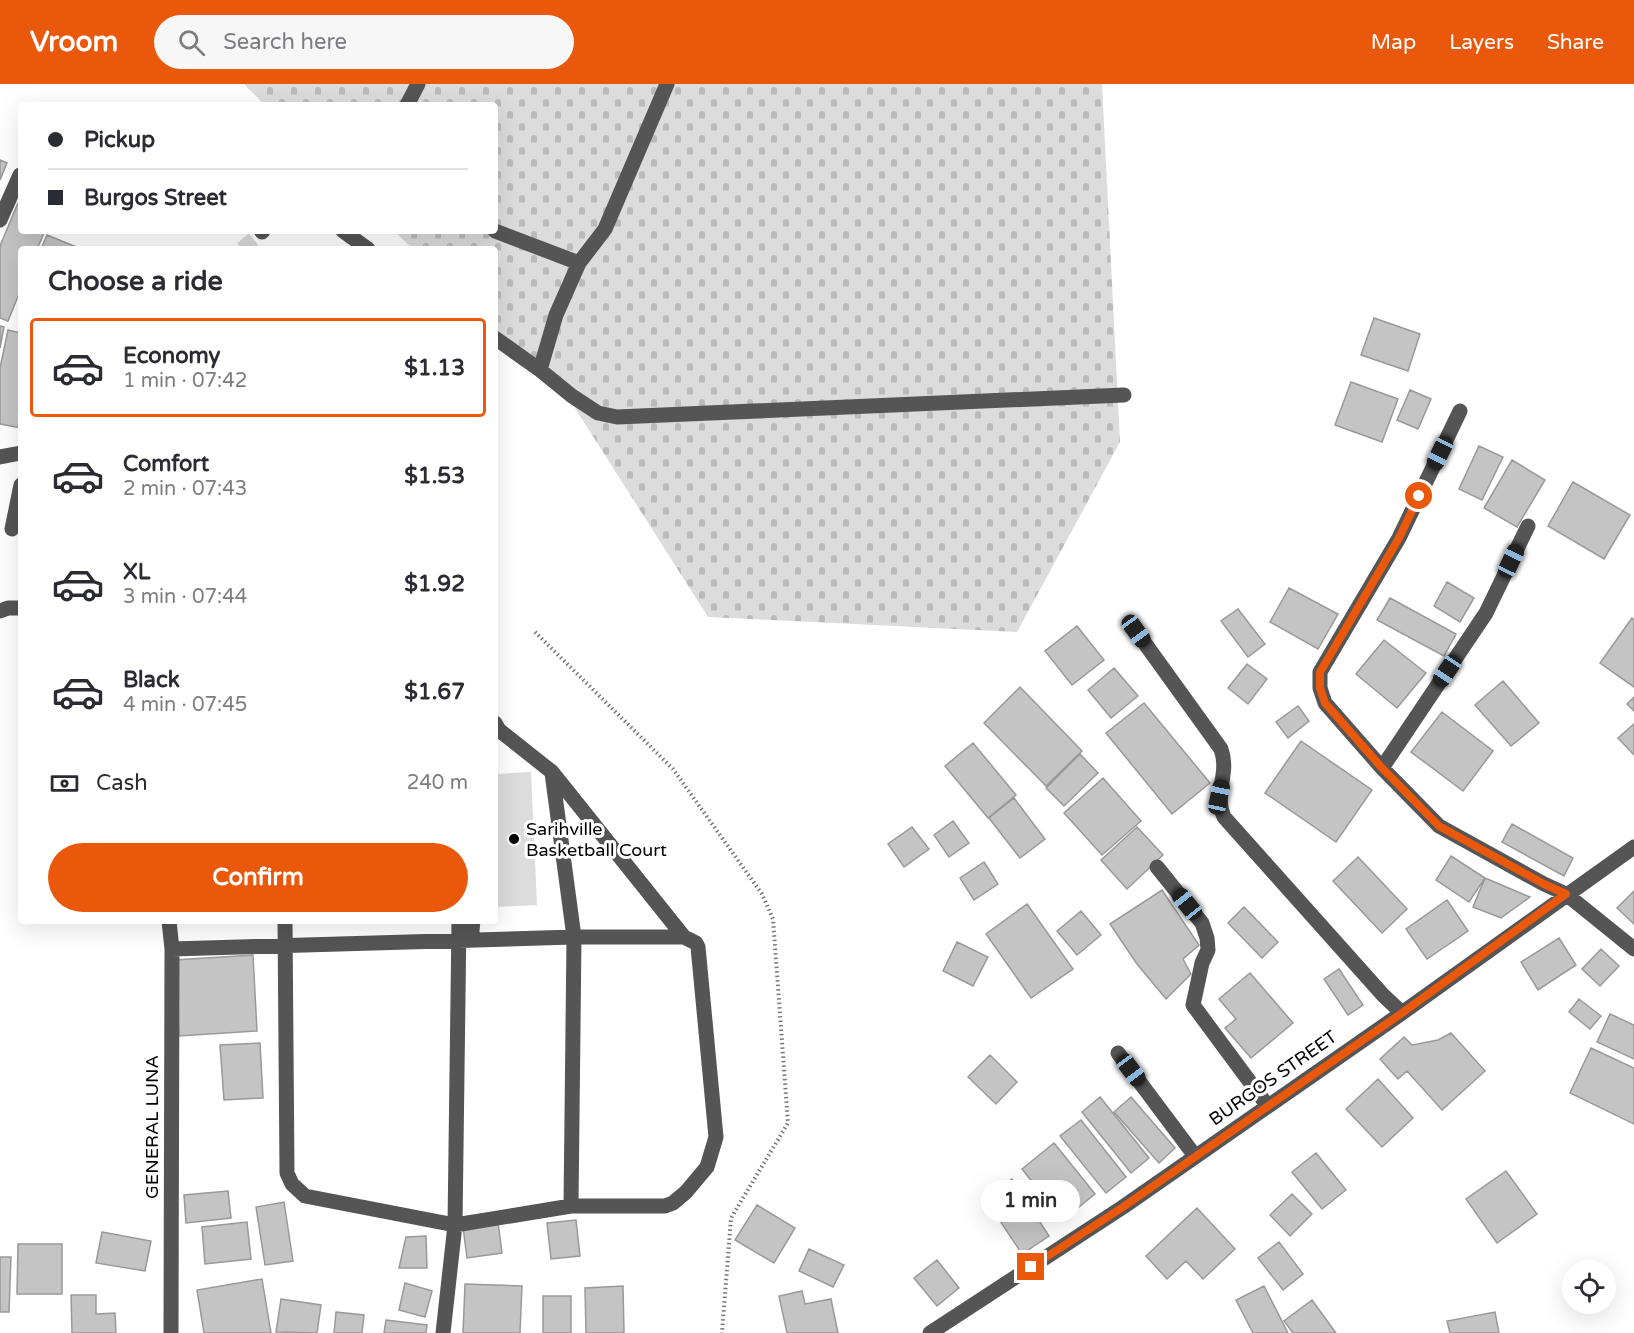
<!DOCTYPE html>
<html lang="en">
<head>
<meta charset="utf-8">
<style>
  :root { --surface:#fff; --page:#f7f7f7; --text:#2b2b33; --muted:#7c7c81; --line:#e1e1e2; --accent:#ea580c }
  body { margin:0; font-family:"Varela Round",sans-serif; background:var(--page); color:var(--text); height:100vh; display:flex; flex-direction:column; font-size:22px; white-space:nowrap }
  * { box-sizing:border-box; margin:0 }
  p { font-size:20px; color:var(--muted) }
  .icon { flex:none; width:33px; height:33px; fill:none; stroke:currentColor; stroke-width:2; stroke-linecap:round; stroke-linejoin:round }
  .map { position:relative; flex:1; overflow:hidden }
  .drawer { position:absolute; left:18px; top:162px; width:480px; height:678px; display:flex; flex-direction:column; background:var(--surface); border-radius:6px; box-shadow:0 6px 24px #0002 }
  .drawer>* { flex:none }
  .top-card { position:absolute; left:18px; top:18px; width:480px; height:132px; border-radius:6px; box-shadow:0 6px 24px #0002; display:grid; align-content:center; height:132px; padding:0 30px; background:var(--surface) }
  .controls { position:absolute; left:1562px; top:1176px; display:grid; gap:12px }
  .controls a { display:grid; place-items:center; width:54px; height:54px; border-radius:50%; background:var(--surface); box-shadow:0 6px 24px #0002; font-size:30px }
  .end { position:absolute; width:27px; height:27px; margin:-14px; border:8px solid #ea580c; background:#fff; box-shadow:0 0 0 3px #fff }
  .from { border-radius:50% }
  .bubble { position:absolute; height:42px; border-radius:21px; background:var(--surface); box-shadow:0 6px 24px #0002; font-size:20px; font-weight:700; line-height:42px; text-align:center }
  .car { position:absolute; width:18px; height:36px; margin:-18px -9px; border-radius:8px; box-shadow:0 0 4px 2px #0007; background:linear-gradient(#222 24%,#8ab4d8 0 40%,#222 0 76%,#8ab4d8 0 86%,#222 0) }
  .top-card b { display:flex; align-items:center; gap:21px; height:57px; font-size:22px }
  .top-card b+b { border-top:2px solid var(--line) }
  .top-card i { width:15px; height:15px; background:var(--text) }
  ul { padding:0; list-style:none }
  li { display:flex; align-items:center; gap:18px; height:99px; margin:0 12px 9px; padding:0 18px; border:3px solid transparent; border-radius:6px }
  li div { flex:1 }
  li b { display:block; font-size:22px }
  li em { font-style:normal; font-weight:700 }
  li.selected { border-color:var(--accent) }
  li>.icon { width:54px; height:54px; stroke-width:1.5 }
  h2 { padding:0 30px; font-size:27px; line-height:72px }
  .pay { display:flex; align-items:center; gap:15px; height:66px; padding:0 30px; font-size:22px }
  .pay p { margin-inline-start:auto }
  .button { display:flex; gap:12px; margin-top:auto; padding:12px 30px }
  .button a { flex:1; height:69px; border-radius:36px; background:var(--accent); color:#fff; font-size:24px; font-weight:700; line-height:69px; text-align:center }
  header { display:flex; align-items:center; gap:36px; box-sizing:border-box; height:84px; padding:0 30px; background:var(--accent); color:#fff }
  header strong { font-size:28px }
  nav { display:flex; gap:33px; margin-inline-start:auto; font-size:21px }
  .search { width:420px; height:54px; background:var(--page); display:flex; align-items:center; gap:15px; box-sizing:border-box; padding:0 21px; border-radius:33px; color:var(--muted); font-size:22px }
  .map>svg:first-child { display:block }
  .cemetery { fill:url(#cemetery-stones) }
  .garden { fill:#dcdcdc }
  .building { fill:#c4c4c4; stroke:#999; stroke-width:1.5 }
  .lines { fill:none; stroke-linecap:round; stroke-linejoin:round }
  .minor-tunnel { stroke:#d9d9d9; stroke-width:15; stroke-dasharray:15 8; stroke-linecap:butt }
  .path { stroke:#777; stroke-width:4; stroke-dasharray:1.5 3; stroke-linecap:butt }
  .minor { stroke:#555; stroke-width:15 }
  .route { stroke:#ea580c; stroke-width:8 }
  .poi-dot { fill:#000; stroke:#fff; stroke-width:2 }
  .labels { text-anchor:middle; stroke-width:6; stroke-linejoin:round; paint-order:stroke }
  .poi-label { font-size:18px; fill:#000; stroke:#fff; text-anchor:start }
  .street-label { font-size:18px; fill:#000; stroke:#fff }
</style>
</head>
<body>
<header>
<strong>Vroom</strong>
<div class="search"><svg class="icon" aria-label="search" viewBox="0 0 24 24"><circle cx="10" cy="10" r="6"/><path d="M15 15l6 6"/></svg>Search here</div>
<nav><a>Map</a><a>Layers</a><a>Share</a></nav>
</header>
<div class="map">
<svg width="1634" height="1249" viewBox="0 0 1634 1249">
  <defs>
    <pattern id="cemetery-stones" width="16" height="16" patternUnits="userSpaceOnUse" patternTransform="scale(1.5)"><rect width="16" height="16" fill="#dcdcdc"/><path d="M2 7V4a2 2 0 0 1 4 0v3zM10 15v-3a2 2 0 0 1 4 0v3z" fill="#bbb"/></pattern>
  </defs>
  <rect width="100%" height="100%" fill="#fff"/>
  <path class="cemetery" d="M244 0H1102L1120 358 1017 548 708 533 573 321 495 245V165H413L394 147H495V21H265Z"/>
  <path class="garden" d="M531 688 537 821 495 823V690Z"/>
  <path class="building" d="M0 76 7 79 0 96Z
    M18 119 21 120V147H45L37 165H21V205L8 237 0 234V162Z
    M47 151 79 164V165H41Z
    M1374 234 1420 250 1408 287 1361 271Z
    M0 242 4 243 0 264Z
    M8 246 21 249V344L0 340V284Z
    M1351 298 1398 315 1382 358 1335 341Z
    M1410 306 1431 315 1418 345 1397 336Z
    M1479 362 1503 373 1482 416 1459 405Z
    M1512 376 1545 396 1517 443 1484 424Z
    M1573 398 1630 431 1604 475 1548 442Z
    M1447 498 1474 514 1460 538 1434 522Z
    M1289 504 1338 530 1318 565 1270 538Z
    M1390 514 1456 550 1444 572 1377 536Z
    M1238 525 1265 560 1248 573 1221 537Z
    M1632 534 1634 536V603L1600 579Z
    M1077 542 1104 576 1072 601 1045 567Z
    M1384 556 1426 589 1397 624 1356 590Z
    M1247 580 1267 595 1248 620 1228 604Z
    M1114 584 1138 612 1111 634 1088 606Z
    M1503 597 1539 639 1511 662 1475 621Z
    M1020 603 1082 667 1046 702 984 639Z
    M1634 613V627L1627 620Z
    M1144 619 1210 699 1172 730 1106 649Z
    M1298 622 1309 637 1288 654 1276 638Z
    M1442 628 1493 667 1463 707 1411 668Z
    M1634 640V671L1618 654Z
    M1301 657 1372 706 1336 758 1265 709Z
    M973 659 1016 711 988 734 945 682Z
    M1080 670 1098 689 1064 722 1046 704Z
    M1103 694 1141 737 1102 771 1064 729Z
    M1014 714 1045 755 1020 774 989 734Z
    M953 737 969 759 949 773 934 751Z
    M1512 740 1573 774 1564 792 1502 758Z
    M912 743 929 765 904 783 888 760Z
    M1137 743 1163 771 1127 805 1101 776Z
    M1451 772 1485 794 1469 818 1436 796Z
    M1358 773 1407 825 1382 849 1333 797Z
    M984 778 998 800 974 816 960 794Z
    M1485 794 1530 813 1501 834 1473 823Z
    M1162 806 1199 861 1183 875 1191 890 1166 915 1137 880 1110 840Z
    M1634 807V840L1617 824Z
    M1447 816 1468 847 1427 875 1406 845Z
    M1027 820 1073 885 1031 914 986 850Z
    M1244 823 1278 858 1262 874 1228 839Z
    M1081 827 1101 851 1077 871 1057 847Z
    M1559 854 1576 881 1538 906 1521 878Z
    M957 858 988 873 973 902 943 887Z
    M1601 865 1619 882 1600 902 1582 885Z
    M253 871 257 947 179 952 175 876Z
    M1339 885 1363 921 1348 931 1324 895Z
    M1250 889 1293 939 1251 974 1225 944 1236 935 1219 915Z
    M1579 915 1601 932 1590 945 1569 928Z
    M1610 930 1634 941V975L1597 958Z
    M1451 949 1485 987 1442 1026 1407 987 1398 995 1380 975 1404 953 1412 961 1438 956Z
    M260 959 263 1014 224 1016 220 961Z
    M1591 964 1634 984V1040L1570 1009Z
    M990 971 1017 998 996 1020 968 993Z
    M1378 995 1413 1034 1382 1063 1346 1025Z
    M1100 1013 1149 1074 1131 1089 1082 1028Z
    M1131 1013 1175 1064 1159 1079 1114 1028Z
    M1081 1036 1126 1093 1106 1109 1060 1052Z
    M1054 1059 1095 1110 1063 1136 1022 1085Z
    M1316 1069 1346 1106 1322 1125 1292 1088Z
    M1506 1087 1537 1130 1497 1159 1466 1115Z
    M1012 1095 1049 1152 1022 1170 984 1113Z
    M228 1107 231 1134 186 1139 184 1111Z
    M1292 1110 1312 1130 1290 1152 1270 1131Z
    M284 1118 293 1177 265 1181 256 1123Z
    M757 1121 795 1144 774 1179 735 1156Z
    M1197 1124 1235 1165 1203 1195 1186 1177 1167 1195 1146 1172Z
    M576 1136 580 1172 551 1175 547 1139Z
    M247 1138 251 1175 205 1180 202 1143Z
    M498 1138 502 1169 467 1174 463 1143Z
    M102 1148 151 1157 145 1187 96 1179Z
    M426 1152 427 1184H399L406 1153Z
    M1279 1158 1303 1190 1283 1206 1258 1174Z
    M18 1160H62V1210H17Z
    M809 1165 844 1181 833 1203 799 1187Z
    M0 1173H11L9 1228H0Z
    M937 1176 959 1204 937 1222 914 1194Z
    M262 1195 271 1249H204L197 1206Z
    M405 1199 432 1207 425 1233 399 1226Z
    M465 1200 522 1202 520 1249H463Z
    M623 1202 624 1249H586L585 1204Z
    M1264 1202 1288 1249H1253L1236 1216Z
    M802 1207 805 1220 831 1215 838 1249H787L779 1212Z
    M71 1211H96V1230L115 1229 116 1249H72Z
    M543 1212H571V1249H543Z
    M281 1215 321 1221 317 1249 276 1248Z
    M1312 1216 1336 1249H1293L1284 1237Z
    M336 1228 364 1231 362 1249H334Z
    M1495 1228 1499 1249H1450L1447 1237Z
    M386 1236 427 1241 426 1249H384Z"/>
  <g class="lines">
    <path class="minor-tunnel" d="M242 165 262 148"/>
    <path class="path" d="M535 548 673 685 762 810 773 835 788 1039 731 1134 722 1249"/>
    <path class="minor" d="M407 21 418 0
      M0 136 20 91
      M343 147 368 165
      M495 147 579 179 605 145 667 0
      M262 148 263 147
      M579 179 556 231 540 286 572 312 598 329 617 333 1124 311
      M495 254 540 286
      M1460 327 1399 454 1320 588V604L1325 619 1382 684 1439 742 1544 800 1566 810 1634 865
      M0 373 21 369
      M12 445 21 401
      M0 527 8 524H21
      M1136 547 1221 665C1230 691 1213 708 1224 733L1383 911 1402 929
      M1382 684 1486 529 1528 442
      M552 689 574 853 571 1122
      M1157 783 1202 839 1207 854 1208 866 1202 879 1193 921 1267 1021
      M169 837 172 865 171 1249
      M285 837 287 1089 292 1100 305 1112 455 1141 571 1122H665L673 1119 686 1108 707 1083 716 1053 698 863 696 859 684 853 552 688 499 646 495 639
      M471 856 473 837
      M172 865 574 853H684
      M1118 969 1195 1072
      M443 1249 455 1141 459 837
      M930 1249 1123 1123 1402 929 1634 763"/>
  </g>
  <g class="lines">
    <path class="route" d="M1031 1183 1123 1123 1402 929 1566 810 1544 800 1439 742 1382 684 1325 619 1320 604V588L1399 454 1419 412"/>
  </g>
  <circle class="poi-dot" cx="514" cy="755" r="6"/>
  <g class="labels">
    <g class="poi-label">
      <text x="526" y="751">Sarihville<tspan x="526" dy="21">Basketball Court</tspan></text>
    </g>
    <g class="street-label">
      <text transform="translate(1273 994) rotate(-35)" y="6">BURGOS STREET</text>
      <text transform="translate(152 1043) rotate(-90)" y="6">GENERAL LUNA</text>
    </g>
  </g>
</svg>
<div class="controls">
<a><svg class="icon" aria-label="locate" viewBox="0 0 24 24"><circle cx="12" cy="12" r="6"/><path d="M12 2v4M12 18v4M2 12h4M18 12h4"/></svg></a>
</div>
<i class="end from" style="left:1419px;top:412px"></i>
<i class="end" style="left:1031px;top:1183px"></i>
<div class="bubble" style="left:981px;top:1096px;width:99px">1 min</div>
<i class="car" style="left:1440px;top:369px;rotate:206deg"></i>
<i class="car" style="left:1511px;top:477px;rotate:25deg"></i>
<i class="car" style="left:1136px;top:547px;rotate:144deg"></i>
<i class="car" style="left:1447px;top:587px;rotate:214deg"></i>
<i class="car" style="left:1219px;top:713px;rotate:12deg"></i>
<i class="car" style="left:1187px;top:820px;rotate:321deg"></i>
<i class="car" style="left:1131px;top:986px;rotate:143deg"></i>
<div class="top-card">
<b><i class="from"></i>Pickup</b>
<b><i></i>Burgos Street</b>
</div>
<section class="drawer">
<h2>Choose a ride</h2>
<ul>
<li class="selected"><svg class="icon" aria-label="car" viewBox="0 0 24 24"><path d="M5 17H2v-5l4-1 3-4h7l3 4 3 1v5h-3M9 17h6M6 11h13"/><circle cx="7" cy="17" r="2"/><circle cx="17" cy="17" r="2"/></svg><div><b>Economy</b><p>1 min · 07:42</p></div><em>$1.13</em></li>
<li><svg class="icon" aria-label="car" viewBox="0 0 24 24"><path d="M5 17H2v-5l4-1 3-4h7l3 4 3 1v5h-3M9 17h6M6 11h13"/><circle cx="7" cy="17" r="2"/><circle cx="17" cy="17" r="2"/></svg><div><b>Comfort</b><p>2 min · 07:43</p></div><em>$1.53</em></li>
<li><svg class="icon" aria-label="car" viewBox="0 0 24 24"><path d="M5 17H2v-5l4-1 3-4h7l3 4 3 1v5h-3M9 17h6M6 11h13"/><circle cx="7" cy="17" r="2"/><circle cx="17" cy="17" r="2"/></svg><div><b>XL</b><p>3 min · 07:44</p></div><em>$1.92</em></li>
<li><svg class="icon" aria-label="car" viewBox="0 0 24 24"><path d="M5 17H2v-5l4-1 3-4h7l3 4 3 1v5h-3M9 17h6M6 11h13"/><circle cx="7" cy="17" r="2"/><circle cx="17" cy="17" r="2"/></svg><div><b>Black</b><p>4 min · 07:45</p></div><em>$1.67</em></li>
</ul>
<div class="pay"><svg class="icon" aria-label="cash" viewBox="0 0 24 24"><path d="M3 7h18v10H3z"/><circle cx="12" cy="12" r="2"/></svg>Cash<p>240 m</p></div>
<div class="button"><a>Confirm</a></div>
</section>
</div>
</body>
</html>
